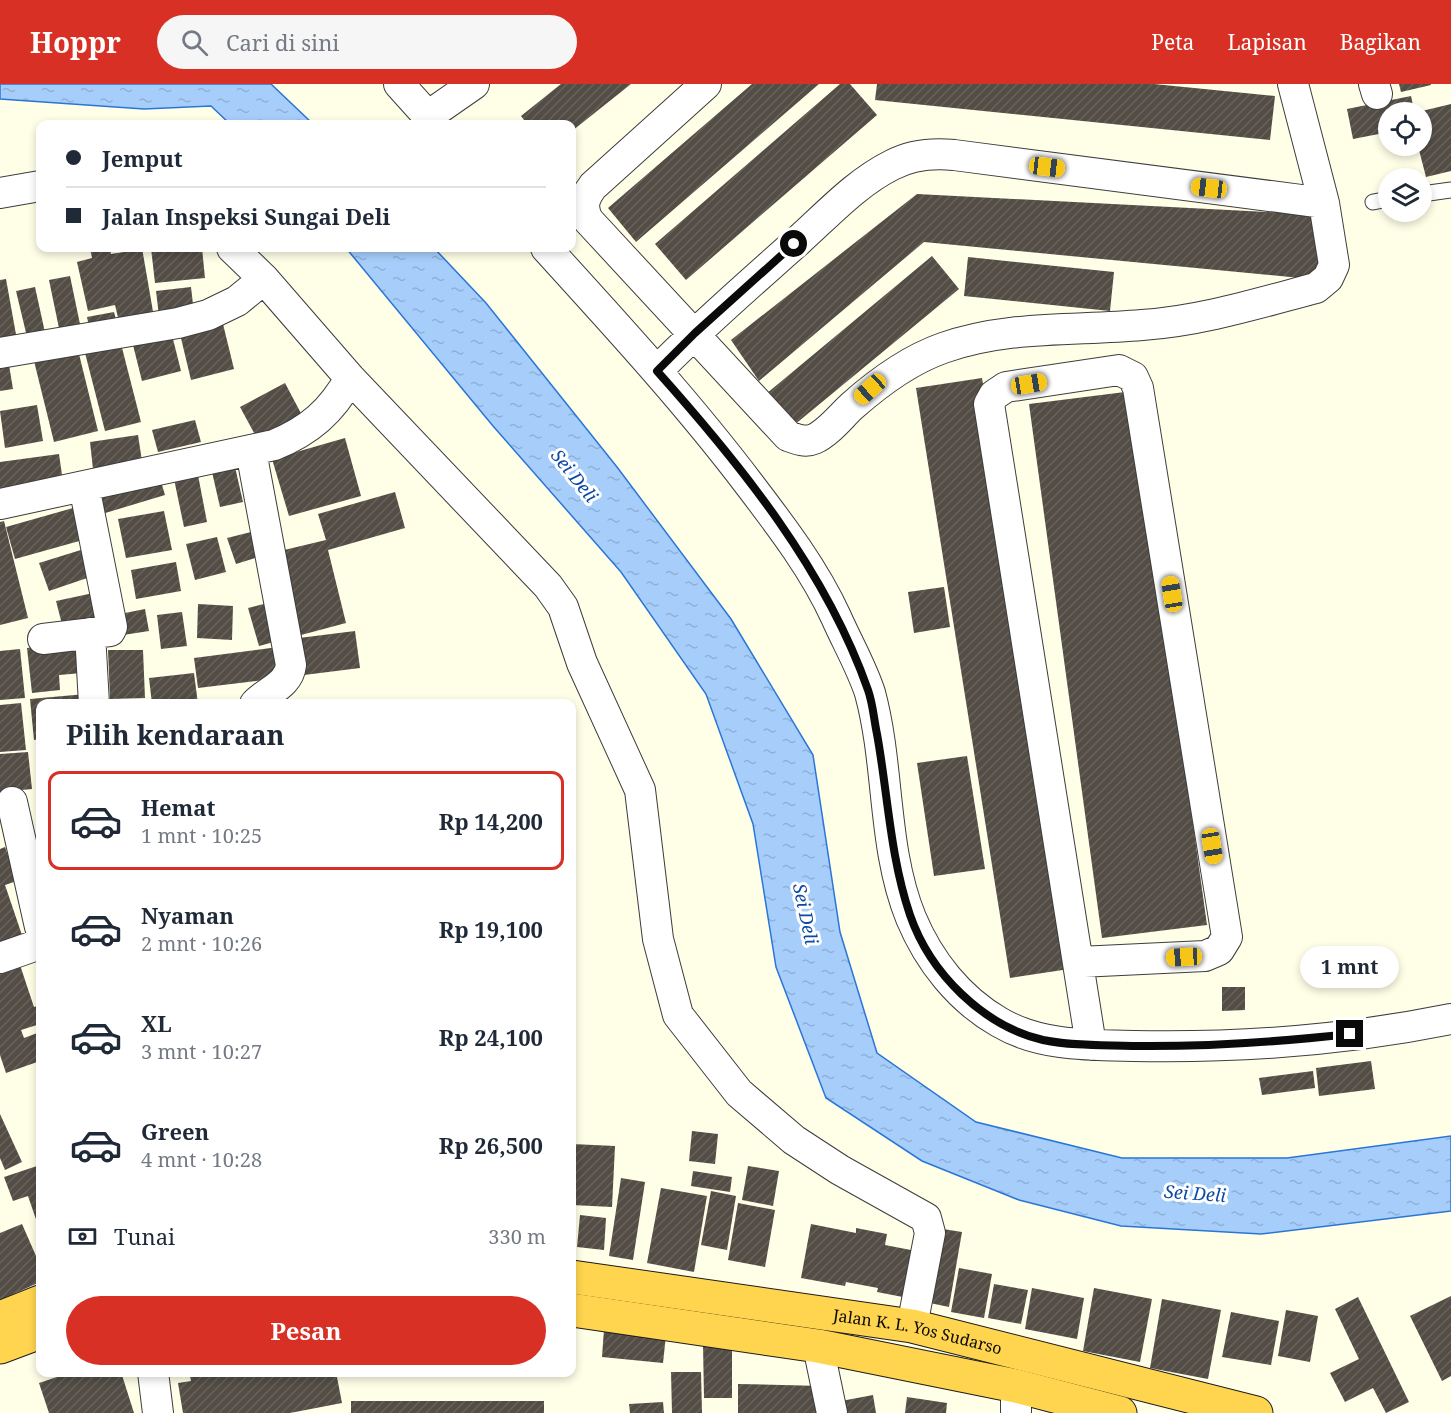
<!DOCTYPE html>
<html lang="id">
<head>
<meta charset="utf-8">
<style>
  :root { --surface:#fff; --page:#f6f6f7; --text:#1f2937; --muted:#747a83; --line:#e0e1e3; --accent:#d93025 }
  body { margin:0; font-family:"Noto Serif",serif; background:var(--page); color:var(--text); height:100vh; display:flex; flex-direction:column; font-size:22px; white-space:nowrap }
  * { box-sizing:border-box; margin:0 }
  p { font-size:20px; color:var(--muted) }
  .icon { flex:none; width:33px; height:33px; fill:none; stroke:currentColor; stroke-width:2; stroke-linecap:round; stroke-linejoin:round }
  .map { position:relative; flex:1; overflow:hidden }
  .sheet { position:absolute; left:36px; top:615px; width:540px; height:678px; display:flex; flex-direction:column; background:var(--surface); border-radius:12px; box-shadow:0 3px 9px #0003 }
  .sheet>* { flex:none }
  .banner { position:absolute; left:36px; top:36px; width:540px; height:132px; border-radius:12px; box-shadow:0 3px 9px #0003; display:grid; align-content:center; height:132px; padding:0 30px; background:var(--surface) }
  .fabs { position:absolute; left:1378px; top:18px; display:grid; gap:12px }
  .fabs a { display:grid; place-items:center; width:54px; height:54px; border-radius:50%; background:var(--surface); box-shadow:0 3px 9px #0003; font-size:30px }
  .end { position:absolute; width:27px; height:27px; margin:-14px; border:8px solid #0a0a0a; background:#fff; box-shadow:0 0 0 3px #fff }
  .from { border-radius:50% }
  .bubble { position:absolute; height:42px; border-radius:21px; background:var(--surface); box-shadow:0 3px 9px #0003; font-size:20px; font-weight:700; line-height:42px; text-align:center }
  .car { position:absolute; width:18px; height:36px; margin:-18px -9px; border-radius:8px; box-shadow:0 0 4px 2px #0007; background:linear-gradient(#f5c518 24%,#345 0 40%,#f5c518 0 76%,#345 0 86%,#f5c518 0) }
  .banner b { display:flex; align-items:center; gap:21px; height:57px; font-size:22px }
  .banner b+b { border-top:2px solid var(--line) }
  .banner i { width:15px; height:15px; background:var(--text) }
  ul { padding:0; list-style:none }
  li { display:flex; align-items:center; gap:18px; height:99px; margin:0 12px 9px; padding:0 18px; border:3px solid transparent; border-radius:12px }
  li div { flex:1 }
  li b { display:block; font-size:22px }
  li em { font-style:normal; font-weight:700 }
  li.selected { border-color:var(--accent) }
  li>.icon { width:54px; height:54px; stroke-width:1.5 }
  h2 { padding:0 30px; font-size:27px; line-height:72px }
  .pay { display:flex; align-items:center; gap:15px; height:66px; padding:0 30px; font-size:22px }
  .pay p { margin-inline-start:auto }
  .cta { display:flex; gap:12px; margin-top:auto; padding:12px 30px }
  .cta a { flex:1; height:69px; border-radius:36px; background:var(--accent); color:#fff; font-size:24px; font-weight:700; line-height:69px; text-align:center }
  header { display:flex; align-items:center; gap:36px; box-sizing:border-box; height:84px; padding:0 30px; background:var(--accent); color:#fff }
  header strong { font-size:28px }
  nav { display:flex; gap:33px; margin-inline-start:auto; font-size:21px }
  .search { width:420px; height:54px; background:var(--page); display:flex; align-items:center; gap:15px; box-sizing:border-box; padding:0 21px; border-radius:33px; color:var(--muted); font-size:22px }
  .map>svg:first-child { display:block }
  .water { fill:url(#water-ripples); stroke:#2976d7; stroke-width:1.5 }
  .building { fill:url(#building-hatch) }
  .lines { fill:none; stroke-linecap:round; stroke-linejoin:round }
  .service-casing { stroke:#3d3d3d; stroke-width:17 }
  .minor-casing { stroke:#3d3d3d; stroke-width:32 }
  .trunk-casing { stroke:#1b1b1b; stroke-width:35 }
  .service { stroke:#fff; stroke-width:15 }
  .minor { stroke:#fff; stroke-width:30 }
  .trunk { stroke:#ffd44e; stroke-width:33 }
  .route { stroke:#0a0a0a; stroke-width:8 }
  .labels { text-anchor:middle; stroke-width:6; stroke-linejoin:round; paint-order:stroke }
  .street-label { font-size:16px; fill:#0a0a0a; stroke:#fff }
  .water-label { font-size:18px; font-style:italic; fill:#0c49a3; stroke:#fff }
</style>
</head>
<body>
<header>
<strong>Hoppr</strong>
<div class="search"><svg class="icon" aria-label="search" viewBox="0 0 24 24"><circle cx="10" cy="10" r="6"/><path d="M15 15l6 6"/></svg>Cari di sini</div>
<nav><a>Peta</a><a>Lapisan</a><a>Bagikan</a></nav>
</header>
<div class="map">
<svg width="1451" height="1329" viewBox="0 0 1451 1329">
  <defs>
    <pattern id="water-ripples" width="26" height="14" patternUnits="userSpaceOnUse" patternTransform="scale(1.5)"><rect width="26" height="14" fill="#a7cefb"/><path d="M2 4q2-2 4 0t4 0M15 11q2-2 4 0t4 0" fill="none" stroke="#8eb0d6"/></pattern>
    <pattern id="building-hatch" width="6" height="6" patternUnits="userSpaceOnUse" patternTransform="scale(1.5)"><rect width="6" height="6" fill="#534d46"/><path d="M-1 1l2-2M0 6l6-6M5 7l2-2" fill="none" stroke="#67625c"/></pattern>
  </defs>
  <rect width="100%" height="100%" fill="#fffee7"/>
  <path class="water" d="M0 0H271L313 40H230L211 22 144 25 0 15Z
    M346 164H434L486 219 617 383 731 535 813 671 840 848 877 969 976 1038 1122 1074H1287L1451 1052V1127L1261 1150 1121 1142 1019 1116 922 1077 826 1014 776 883 753 740 706 610 621 488 493 342Z"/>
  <path class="building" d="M561 0H631L572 47V40H527L521 32Z
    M752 0H819L636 158 608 124Z
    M840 0H850L877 31 686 196 655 160Z
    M877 0H1154L1275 12 1270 56 875 16Z
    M1399 0H1431V1L1401 8Z
    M1411 12 1414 26 1407 28H1389V48L1353 55 1347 25Z
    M1451 20V87L1426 93 1418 62H1422V27Z
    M917 110 1325 131 1321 196 924 158 759 297 731 256Z
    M90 164H110L111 170 124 168 123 164H142L155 239 121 246 115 221 88 227 77 178 92 174Z
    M151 164H202L205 194 155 199Z
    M932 172 959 205 793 342 766 310Z
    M968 173 1114 188 1110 227 964 212Z
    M70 192 81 245 60 249 49 196Z
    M6 195 17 256 0 259V196Z
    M35 203 46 253 28 257 16 207Z
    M191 203 194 229 159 232 156 207Z
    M114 228 118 243 90 248 87 233Z
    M223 240 234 285 191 296 180 250Z
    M172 251 181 287 142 297 133 261Z
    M120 256 141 338 105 347 84 265Z
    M78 266 98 347 54 358 34 277Z
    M9 281 13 305 0 307V282Z
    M982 294 1076 884 1010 894 916 304Z
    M285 299 304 335 259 358 240 323Z
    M1133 307 1207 841 1102 854 1029 320Z
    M37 321 43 357 5 364 0 327Z
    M195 336 201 358 158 368 152 346Z
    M138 351 142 377 93 385 90 358Z
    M345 354 361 412 289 432 272 375Z
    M59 370 63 398 0 407V378Z
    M235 383 243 418 220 423 212 388Z
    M159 391 165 411 102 430 96 409Z
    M198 391 207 438 184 443 174 395Z
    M395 408 405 444 328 466 346 539 301 551 280 467 326 456 318 430Z
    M80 422 90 454 15 475 6 443Z
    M164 427 172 466 126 474 118 435Z
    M4 437 28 534 0 541V438Z
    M255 447 262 472 236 480 227 454Z
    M217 453 226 488 195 496 186 460Z
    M84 465 93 492 49 507 39 479Z
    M176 478 181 507 136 515 131 486Z
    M944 503 950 543 914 549 908 508Z
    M98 508 105 539 64 548 56 517Z
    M275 517 285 555 259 562 248 524Z
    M198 520 233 522 232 556 197 554Z
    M145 525 149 547 123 551 120 530Z
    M182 528 187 562 161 565 157 531Z
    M355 547 360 584 304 591 299 554Z
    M79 559 82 589 59 591 60 606 32 609 27 564Z
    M278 563 282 594 198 604 194 574Z
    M20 565 25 614 0 616V567Z
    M108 566H143L145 614 110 615Z
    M194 589 198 620H152L149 594Z
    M86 610V620H40V655L34 656 30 615Z
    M21 619 26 666 0 668V621Z
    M28 668 32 705 0 708V670Z
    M967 672 985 785 934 792 917 679Z
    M40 753V779H39L35 754Z
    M5 763 17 797 5 801 25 860 0 869V765Z
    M18 875 34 923 40 921V940L21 946 24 954 40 948V977L6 989 0 971V881Z
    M1222 903H1245V926L1222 927Z
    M1371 977 1375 1005 1319 1012 1316 984Z
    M1313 987 1315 1004 1262 1011 1259 994Z
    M0 1030 22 1078 5 1086 0 1074Z
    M692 1047 718 1050 715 1080 689 1077Z
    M572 1060 615 1062 612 1123 572 1121Z
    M40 1081V1147L28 1112 13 1117 4 1093Z
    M748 1082 779 1087 773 1122 742 1116Z
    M693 1087 732 1093 730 1108 691 1102Z
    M621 1094 645 1098 633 1176 609 1172Z
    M661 1104 707 1112 694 1188 647 1179Z
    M711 1107 736 1112 727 1166 701 1161Z
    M738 1119 775 1126 765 1183 728 1176Z
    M580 1131 606 1134 604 1166 577 1163Z
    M22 1140 40 1181V1198L0 1216V1149Z
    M811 1140 856 1149V1144L887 1150 885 1161 916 1167 908 1214 877 1208 878 1204 846 1198 845 1202 801 1194Z
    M943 1145 962 1148 949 1223 930 1219Z
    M959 1184 992 1190 984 1234 951 1228Z
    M994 1200 1028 1206 1021 1240 988 1234Z
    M1032 1204 1084 1214 1077 1255 1025 1245Z
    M1094 1204 1152 1215 1140 1278 1083 1267Z
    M1451 1212V1292L1442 1297 1410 1232Z
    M1358 1213 1409 1318 1386 1329 1373 1304 1345 1318 1330 1289 1359 1275 1335 1225Z
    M1162 1215 1221 1226 1208 1295 1150 1284Z
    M1286 1226 1318 1232 1310 1278 1278 1272Z
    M1231 1228 1279 1237 1271 1281 1222 1273Z
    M604 1245 666 1251 663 1279 602 1273Z
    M703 1260H732V1314H704Z
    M72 1288H121L134 1329H49L39 1299Z
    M189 1288H336L342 1319 290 1329H183L178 1299 191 1297Z
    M671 1288H701L702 1329H672Z
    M738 1300 822 1302 821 1329H738Z
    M873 1311 876 1329H838L836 1318Z
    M907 1313 947 1319 946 1329H905Z
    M351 1317H544V1329H351Z
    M663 1318 664 1329H630L629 1320Z"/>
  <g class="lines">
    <defs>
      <path id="service" d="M1422 110 1451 106
        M1373 118 1389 115"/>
      <path id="minor" d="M399 0 435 40
        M706 0 593 102C584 114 581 122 588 136L788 352C796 355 805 359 814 355 828 349 841 332 852 322 879 298 909 276 943 264 1008 241 1075 247 1142 241 1201 237 1259 219 1316 204L1328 194 1334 181 1324 119 1293 0
        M1374 0 1377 10
        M428 32 474 0
        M0 109 40 102
        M232 164 264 195 350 294 548 502 563 523 582 579 640 706 658 855 678 931 739 1009 794 1056 840 1086 926 1134 930 1149 912 1242
        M546 164C616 241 686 317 749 400 781 442 814 485 836 533 847 558 862 584 870 609 890 683 882 763 911 834 929 877 959 915 999 938 1039 962 1089 961 1134 962 1239 964 1348 956 1451 935
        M0 269 178 239 208 231 237 217 264 195
        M657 287C702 241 751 199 799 156 828 130 856 99 892 81 911 71 934 69 954 71L1324 119
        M251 367 291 581C289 601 267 607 255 620
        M0 420 274 361C309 347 332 327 350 294
        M90 549 94 620
        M43 555 110 547 112 543 84 402
        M12 718 40 843
        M0 874 40 860
        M1079 878 1205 872 1219 866 1227 853 1138 304 1133 293 1119 286 1006 303 994 311 989 320 1091 961
        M818 1262 832 1329
        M153 1288 158 1329
        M1016 1302V1329"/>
      <g id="trunk">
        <path id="s1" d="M572 1193 912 1242 1256 1329"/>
        <path d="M572 1226 818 1262 1016 1302 1120 1329"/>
        <path d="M0 1234 40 1218"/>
        <path d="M0 1263 40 1248"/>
      </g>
    </defs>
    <use href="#service" class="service-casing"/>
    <use href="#minor" class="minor-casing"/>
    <use href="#trunk" class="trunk-casing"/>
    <use href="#service" class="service"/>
    <use href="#minor" class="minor"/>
    <use href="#trunk" class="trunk"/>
  </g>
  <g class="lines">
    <path class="route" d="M794 160 695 249 657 287C741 381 826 486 868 606 873 620 874 636 877 650 888 711 890 772 910 831 930 889 983 942 1043 956 1072 962 1103 961 1132 962 1205 963 1277 958 1350 950"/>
  </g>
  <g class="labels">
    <g class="street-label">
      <text dy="6" stroke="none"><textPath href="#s1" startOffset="350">Jalan K. L. Yos Sudarso</textPath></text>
    </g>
    <g class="water-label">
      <text transform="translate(574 392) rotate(51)" y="6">Sei Deli</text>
      <text transform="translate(805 830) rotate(78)" y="6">Sei Deli</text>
      <text transform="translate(1195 1110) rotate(4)" y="6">Sei Deli</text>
    </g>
  </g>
</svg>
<div class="fabs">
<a><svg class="icon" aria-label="locate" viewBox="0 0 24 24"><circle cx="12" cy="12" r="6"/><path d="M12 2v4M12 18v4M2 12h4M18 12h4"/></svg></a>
<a><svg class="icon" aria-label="layers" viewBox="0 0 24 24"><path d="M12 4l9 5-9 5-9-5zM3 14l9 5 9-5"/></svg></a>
</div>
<i class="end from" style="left:794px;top:160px"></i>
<i class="end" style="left:1350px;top:950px"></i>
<div class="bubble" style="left:1300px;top:862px;width:99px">1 mnt</div>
<i class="car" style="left:1047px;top:83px;rotate:97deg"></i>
<i class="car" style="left:1209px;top:104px;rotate:277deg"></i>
<i class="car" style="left:1029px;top:300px;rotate:81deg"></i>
<i class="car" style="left:870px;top:305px;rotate:228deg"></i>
<i class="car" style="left:1172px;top:510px;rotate:351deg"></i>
<i class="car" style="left:1212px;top:762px;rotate:171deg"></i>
<i class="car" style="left:1184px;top:873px;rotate:267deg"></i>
<div class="banner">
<b><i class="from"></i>Jemput</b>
<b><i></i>Jalan Inspeksi Sungai Deli</b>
</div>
<section class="sheet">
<h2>Pilih kendaraan</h2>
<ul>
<li class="selected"><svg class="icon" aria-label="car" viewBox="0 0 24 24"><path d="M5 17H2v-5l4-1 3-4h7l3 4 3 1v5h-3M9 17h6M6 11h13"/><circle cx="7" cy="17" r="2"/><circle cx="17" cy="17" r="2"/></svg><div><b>Hemat</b><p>1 mnt · 10:25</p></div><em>Rp 14,200</em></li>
<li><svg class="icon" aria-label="car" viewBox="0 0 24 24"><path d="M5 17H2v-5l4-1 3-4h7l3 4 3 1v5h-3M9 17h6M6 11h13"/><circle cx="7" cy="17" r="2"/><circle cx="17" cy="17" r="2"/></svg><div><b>Nyaman</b><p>2 mnt · 10:26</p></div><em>Rp 19,100</em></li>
<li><svg class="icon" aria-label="car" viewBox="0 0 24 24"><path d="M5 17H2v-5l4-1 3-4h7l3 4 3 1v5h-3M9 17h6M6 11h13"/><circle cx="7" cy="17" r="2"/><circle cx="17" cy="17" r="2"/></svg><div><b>XL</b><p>3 mnt · 10:27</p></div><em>Rp 24,100</em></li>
<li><svg class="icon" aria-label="car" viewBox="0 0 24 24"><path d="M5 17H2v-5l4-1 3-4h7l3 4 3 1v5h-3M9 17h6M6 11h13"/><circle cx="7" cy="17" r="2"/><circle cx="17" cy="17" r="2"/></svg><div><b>Green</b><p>4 mnt · 10:28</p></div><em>Rp 26,500</em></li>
</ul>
<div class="pay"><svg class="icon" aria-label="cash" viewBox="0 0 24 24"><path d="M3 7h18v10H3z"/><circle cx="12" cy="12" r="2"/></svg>Tunai<p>330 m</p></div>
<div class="cta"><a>Pesan</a></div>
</section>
</div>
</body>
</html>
